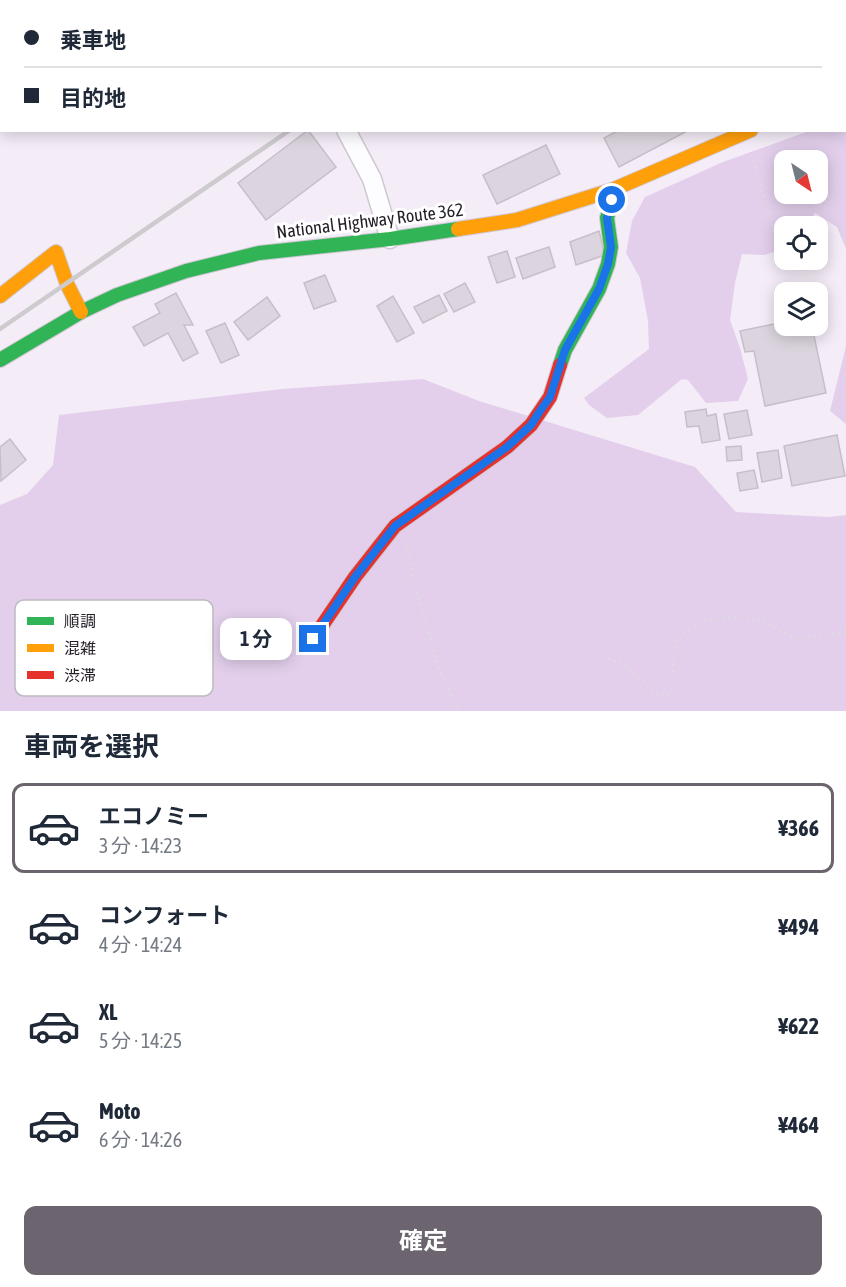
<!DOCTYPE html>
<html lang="ja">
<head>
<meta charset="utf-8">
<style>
  :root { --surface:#fff; --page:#f6f6f7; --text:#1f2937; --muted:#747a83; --line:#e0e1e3; --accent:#6c656f }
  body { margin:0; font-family:"Asap Condensed","Noto Sans JP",sans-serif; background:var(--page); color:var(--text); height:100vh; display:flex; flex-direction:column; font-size:22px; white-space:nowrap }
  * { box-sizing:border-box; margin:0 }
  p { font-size:20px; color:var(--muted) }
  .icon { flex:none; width:33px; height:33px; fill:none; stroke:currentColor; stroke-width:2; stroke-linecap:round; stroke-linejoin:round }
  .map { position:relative; height:711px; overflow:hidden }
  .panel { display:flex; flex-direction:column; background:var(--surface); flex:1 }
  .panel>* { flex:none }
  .guide { position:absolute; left:0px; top:0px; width:846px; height:132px; box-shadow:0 3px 15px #0003; display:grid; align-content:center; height:132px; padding:0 24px; background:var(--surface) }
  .needle { width:39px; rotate:145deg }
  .controls { position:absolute; left:774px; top:150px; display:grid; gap:12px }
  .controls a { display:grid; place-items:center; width:54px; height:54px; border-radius:12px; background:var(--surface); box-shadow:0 3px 15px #0003; font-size:30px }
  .end { position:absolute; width:27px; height:27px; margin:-14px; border:8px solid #1a73e8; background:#fff; box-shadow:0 0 0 3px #fff }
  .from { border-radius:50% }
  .bubble { position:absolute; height:42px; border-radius:12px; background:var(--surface); box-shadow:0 3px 15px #0003; font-size:20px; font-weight:700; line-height:42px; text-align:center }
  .guide b { display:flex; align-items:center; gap:21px; height:57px; font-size:22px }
  .guide b+b { border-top:2px solid var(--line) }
  .guide i { width:15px; height:15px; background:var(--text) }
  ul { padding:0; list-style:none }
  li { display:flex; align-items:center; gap:18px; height:90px; margin:0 12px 9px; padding:0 12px; border:3px solid transparent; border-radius:12px }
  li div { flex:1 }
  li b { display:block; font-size:22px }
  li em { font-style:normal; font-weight:700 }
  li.on { border-color:var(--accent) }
  li>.icon { width:54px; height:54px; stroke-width:1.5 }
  h2 { padding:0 24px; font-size:27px; line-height:72px }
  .cta { display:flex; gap:12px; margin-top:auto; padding:12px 24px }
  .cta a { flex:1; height:69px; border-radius:12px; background:var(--accent); color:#fff; font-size:24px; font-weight:700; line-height:69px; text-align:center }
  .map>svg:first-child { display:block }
  .green { fill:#e3cfec; fill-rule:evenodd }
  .building { fill:#dcd5df; stroke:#c6bfc9; stroke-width:1.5 }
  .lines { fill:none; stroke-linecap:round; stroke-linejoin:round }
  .street-casing { stroke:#cfc8d2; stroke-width:21 }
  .fast-casing { stroke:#cfc8d2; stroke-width:16 }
  .slow-casing { stroke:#cfc8d2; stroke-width:16 }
  .jam-casing { stroke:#cfc8d2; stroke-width:16 }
  .path { stroke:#dedcdf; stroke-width:3; stroke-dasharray:1.5 4.5; stroke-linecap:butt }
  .street { stroke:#fdfcfe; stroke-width:18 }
  .fast { stroke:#30b455; stroke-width:14 }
  .slow { stroke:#ff9f0a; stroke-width:14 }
  .jam { stroke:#e5322d; stroke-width:14 }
  .rail { stroke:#cdcbce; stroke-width:4.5 }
  .route { stroke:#1a73e8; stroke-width:8 }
  .labels { text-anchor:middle; stroke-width:6; stroke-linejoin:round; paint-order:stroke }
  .street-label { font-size:18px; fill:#231d26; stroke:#fff }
  .key { fill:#fff; stroke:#bdbbbe; stroke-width:1.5 }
  .key-label { font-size:16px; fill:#231d26 }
</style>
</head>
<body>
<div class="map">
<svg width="846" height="711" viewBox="0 0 846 711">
  <rect width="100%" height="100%" fill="#f4ecf7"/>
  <path class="green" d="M846 114V249L837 227 815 213 807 226H784V249L764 255 742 254 735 283 730 320 740 348 748 379 738 401 706 403 688 380 682 379 638 415 607 418 589 405 584 398 649 349 648 321 640 278 626 253 632 221 645 197 723 162 809 131 844 130ZM784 160H818V194H784Z
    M846 346V424L830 411Z
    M423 379 479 401 695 467 736 512 829 517 846 515V711H0V505L27 494 53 465 59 415 282 389Z"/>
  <path class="building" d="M536 0H673L533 2Z
    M308 130 336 167 266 220 238 183Z
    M619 130H689L619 167 604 138Z
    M546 145 560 174 497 204 483 175Z
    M599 231 605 255 576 265 570 242Z
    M549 247 555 267 523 279 516 258Z
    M507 251 515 277 497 283 488 257Z
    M325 275 336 301 314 309 304 283Z
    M465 283 475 302 454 312 444 294Z
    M176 293 193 325H184L198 353 183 361 168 333 144 346 133 327 160 313 155 304Z
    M439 295 447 311 423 323 414 307Z
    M393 296 414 333 397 342 377 306Z
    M267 297 280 316 248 340 234 322Z
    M784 322V326H812L826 393 765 406 754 351 745 352 740 331Z
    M225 323 239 355 221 363 206 331Z
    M706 409 707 416 716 414 720 440 702 443 699 426 687 427 685 412Z
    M747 410 752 435 729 439 724 414Z
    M837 435 845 476 792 486 784 446Z
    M10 439 26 460 1 481 0 447Z
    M741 446 742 460 727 461 726 447Z
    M778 450 782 478 762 482 757 453Z
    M754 470 758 488 740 491 737 473Z"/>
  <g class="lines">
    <defs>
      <path id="street" d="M221 0 223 2
        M346 130 372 179 390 239"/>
      <path id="fast" d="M0 360 81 312 117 295 186 271 259 253 390 239 458 229
        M560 365 565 350 599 289 608 264 611 247 607 218 612 200V190"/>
      <path id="slow" d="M844 91 846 90
        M458 229 517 220 612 190 751 130
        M0 296 56 252 67 284 81 312"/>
      <path id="jam" d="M313 639 355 577 395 526 507 447 531 425 550 397 560 365"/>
    </defs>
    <use href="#street" class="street-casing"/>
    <use href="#fast" class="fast-casing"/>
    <use href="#slow" class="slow-casing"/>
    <use href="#jam" class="jam-casing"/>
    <path class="path" d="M266 2 267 0
      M752 155 776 236
      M407 545 414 582 439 669 459 711
      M608 659 623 665 659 695 665 696 672 689C673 675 672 657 676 644 685 618 736 614 759 620 772 623 783 635 796 638 803 639 836 633 846 632"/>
    <use href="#street" class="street"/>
    <use href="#fast" class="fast"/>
    <use href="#slow" class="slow"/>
    <use href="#jam" class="jam"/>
    <path class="rail" d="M485 2 488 0
      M0 329 290 130"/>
  </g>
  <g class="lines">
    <path class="route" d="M313 639 355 577 395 526 507 447 531 425 540 411 550 397 565 350 599 289 608 264 611 247 607 218 612 200"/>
  </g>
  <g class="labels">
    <g class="street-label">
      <text transform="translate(370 221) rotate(-7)" y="6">National Highway Route 362</text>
    </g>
  </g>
  <rect x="15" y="600" width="198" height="96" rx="9" class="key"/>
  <rect x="27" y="617" width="27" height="8" fill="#30b455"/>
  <rect x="27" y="644" width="27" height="8" fill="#ff9f0a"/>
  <rect x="27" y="671" width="27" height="8" fill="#e5322d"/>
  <g class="key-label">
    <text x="64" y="627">順調</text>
    <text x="64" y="654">混雑</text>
    <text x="64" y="681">渋滞</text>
  </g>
</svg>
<div class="controls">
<a><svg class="needle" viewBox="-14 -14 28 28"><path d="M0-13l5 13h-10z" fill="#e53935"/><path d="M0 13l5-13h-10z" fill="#747a83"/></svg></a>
<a><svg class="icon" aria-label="locate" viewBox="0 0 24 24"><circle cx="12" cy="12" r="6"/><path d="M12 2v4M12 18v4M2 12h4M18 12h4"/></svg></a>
<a><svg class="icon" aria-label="layers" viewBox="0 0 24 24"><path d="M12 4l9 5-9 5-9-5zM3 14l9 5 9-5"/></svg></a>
</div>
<i class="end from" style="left:612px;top:200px"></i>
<i class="end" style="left:313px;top:639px"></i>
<div class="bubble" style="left:220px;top:618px;width:72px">1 分</div>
<div class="guide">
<b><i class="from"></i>乗車地</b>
<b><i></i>目的地</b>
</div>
</div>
<section class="panel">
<h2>車両を選択</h2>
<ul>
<li class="on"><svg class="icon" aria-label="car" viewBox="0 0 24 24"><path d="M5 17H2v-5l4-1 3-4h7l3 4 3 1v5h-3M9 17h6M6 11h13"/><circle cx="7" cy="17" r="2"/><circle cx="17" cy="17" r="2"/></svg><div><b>エコノミー</b><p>3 分 · 14:23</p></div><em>¥366</em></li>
<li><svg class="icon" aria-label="car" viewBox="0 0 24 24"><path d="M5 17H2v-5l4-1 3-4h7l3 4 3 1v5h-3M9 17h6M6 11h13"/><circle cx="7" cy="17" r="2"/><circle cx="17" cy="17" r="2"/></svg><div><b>コンフォート</b><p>4 分 · 14:24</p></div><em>¥494</em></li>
<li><svg class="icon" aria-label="car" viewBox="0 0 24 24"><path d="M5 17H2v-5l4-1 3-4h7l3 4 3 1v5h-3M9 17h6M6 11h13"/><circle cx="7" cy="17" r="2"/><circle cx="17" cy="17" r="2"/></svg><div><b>XL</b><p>5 分 · 14:25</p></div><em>¥622</em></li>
<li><svg class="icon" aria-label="car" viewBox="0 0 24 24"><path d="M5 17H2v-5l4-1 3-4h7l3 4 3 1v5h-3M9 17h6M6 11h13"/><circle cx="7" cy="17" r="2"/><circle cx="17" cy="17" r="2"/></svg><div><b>Moto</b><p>6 分 · 14:26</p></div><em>¥464</em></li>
</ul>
<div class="cta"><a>確定</a></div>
</section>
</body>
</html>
